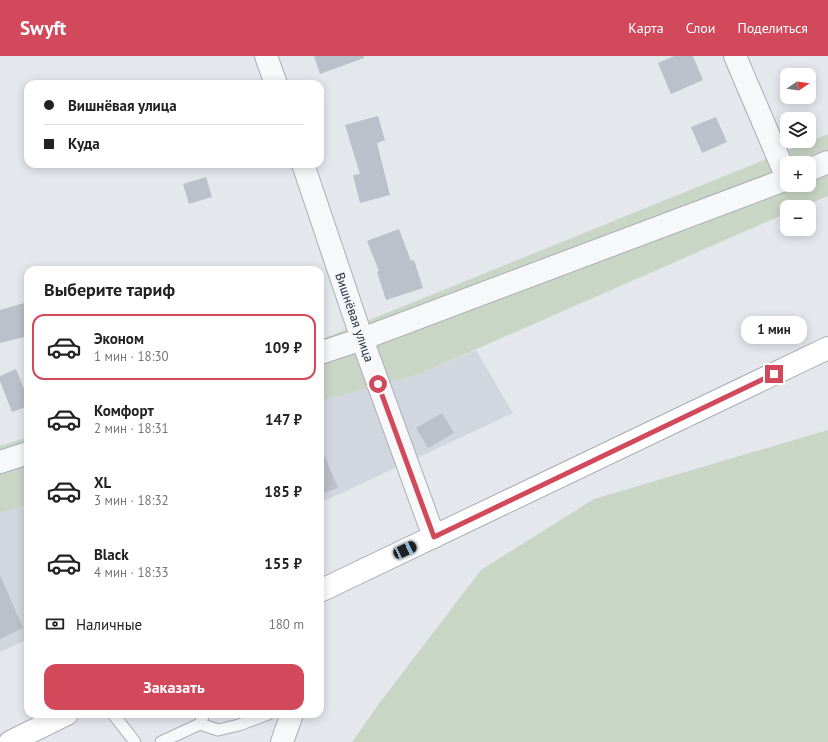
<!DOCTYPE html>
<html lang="ru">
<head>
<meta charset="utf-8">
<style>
  :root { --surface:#fff; --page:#f6f6f6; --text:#222; --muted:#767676; --line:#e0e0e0; --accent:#d1495b }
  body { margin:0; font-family:"PT Sans",sans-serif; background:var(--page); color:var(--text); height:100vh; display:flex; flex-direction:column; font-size:15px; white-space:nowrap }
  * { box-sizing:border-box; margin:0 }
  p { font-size:13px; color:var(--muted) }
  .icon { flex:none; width:22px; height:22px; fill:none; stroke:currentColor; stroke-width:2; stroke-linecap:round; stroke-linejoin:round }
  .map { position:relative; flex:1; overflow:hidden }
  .drawer { position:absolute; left:24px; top:210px; width:300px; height:452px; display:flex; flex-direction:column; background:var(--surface); border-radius:12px; box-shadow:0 2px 10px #0003 }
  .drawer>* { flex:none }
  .top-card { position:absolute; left:24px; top:24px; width:300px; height:88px; border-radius:12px; box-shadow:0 2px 10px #0003; display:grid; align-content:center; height:88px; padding:0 20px; background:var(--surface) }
  .needle { width:26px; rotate:77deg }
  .buttons { position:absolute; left:780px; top:12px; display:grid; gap:8px }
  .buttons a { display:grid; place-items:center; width:36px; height:36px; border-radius:8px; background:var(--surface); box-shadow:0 2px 10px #0003; font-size:20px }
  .end { position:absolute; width:18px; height:18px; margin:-9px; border:5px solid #d1495b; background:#fff; box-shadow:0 0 0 2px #fff }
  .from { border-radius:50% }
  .bubble { position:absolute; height:28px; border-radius:12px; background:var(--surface); box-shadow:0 2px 10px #0003; font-size:13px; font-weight:600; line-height:28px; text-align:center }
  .car { position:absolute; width:12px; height:24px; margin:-12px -6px; border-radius:5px; box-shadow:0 0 3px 1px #0007; background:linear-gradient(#222 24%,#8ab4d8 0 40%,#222 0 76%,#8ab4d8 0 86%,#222 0) }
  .top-card b { display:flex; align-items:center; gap:14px; height:38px; font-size:15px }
  .top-card b+b { border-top:1px solid var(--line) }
  .top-card i { width:10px; height:10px; background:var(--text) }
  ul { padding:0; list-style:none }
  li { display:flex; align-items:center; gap:12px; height:66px; margin:0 8px 6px; padding:0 12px; border:2px solid transparent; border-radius:12px }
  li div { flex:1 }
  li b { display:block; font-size:15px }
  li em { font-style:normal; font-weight:600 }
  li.current { border-color:var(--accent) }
  li>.icon { width:36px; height:36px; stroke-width:1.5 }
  h2 { padding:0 20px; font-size:18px; line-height:48px }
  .pay { display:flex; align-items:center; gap:10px; height:44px; padding:0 20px; font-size:15px }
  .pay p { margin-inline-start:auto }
  .primary-button { display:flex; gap:8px; margin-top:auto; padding:8px 20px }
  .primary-button a { flex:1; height:46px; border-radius:12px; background:var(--accent); color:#fff; font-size:16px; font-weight:600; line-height:46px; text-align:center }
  header { display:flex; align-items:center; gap:24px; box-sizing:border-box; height:56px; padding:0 20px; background:var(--accent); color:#fff }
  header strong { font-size:19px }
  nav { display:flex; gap:22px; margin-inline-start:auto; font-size:14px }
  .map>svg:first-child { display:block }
  .built { fill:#d2d6de }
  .green { fill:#c9d6c5; fill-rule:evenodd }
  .building { fill:#bbc0ca }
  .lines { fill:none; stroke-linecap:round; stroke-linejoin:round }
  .service-casing { stroke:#a9aeb7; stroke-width:13 }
  .minor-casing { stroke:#a9aeb7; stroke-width:24 }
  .secondary-casing { stroke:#a9aeb7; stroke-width:24 }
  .service { stroke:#f7f8fa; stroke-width:11 }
  .minor { stroke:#f7f8fa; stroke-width:22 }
  .secondary { stroke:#fff; stroke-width:22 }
  .route { stroke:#d1495b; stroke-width:5 }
  .labels { text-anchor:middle; stroke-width:3; stroke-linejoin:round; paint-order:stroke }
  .street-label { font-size:13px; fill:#2b3445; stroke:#f4f6f9 }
</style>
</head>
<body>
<header>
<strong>Swyft</strong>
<nav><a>Карта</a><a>Слои</a><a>Поделиться</a></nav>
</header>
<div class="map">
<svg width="828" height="686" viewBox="0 0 828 686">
  <rect width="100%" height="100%" fill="#e4e7ec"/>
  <path class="built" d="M476 294 513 357 320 447V345L417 319Z
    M28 449V583L0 596V457Z"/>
  <path class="green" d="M828 78V140L802 151H787V157L417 319 320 345V284ZM787 107H809V129H787Z
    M828 374V686H352L378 649 481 514 594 443Z
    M28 381V449L0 457V390Z"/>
  <path class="building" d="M314 0H364V2L320 18Z
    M674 0H693L703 24 671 38 658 7Z
    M378 60 385 84 377 87 390 139 360 147 353 119 360 118 345 69Z
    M716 61 727 86 702 97 691 71Z
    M206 121 212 141 189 148 183 128Z
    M399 173 411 205 414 204 423 232 386 244 377 216 379 215 367 185Z
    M28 246V280L0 287V254Z
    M16 313 28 343V350L12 356 0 325V320Z
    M442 357 454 377 428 392 416 372Z
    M320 389 338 432 320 438Z
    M0 519 23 572 0 583Z"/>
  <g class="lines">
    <defs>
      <path id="service" d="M113 658 135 686
        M200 668 218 674 239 669 268 658
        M161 686 200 668 204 658"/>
      <path id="minor" d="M266 0 276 28
        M735 0 787 122
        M303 108 362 283 434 481
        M809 114 828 106
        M320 297 362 283 787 123
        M0 406 28 397
        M282 686 292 658"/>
      <path id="secondary" d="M320 535 828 292
        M10 686 67 658"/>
    </defs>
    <use href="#service" class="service-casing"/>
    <use href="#minor" class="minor-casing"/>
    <use href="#secondary" class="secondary-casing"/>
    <use href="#service" class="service"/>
    <use href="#minor" class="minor"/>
    <use href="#secondary" class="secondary"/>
  </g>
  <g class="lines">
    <path class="route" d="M378 328 434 481 774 318"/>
  </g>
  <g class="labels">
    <g class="street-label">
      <text transform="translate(355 261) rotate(71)" y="5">Вишнёвая улица</text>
    </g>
  </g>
</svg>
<div class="buttons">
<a><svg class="needle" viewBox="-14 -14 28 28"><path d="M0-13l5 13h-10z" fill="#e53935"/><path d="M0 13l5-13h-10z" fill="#767676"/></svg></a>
<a><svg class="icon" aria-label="layers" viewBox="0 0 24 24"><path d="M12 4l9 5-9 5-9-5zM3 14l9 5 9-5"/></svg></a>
<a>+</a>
<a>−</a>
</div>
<i class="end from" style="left:378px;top:328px"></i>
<i class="end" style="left:774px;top:318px"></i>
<div class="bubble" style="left:741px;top:260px;width:66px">1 мин</div>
<i class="car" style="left:405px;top:494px;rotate:65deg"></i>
<div class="top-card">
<b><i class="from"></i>Вишнёвая улица</b>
<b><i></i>Куда</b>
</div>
<section class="drawer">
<h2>Выберите тариф</h2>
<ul>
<li class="current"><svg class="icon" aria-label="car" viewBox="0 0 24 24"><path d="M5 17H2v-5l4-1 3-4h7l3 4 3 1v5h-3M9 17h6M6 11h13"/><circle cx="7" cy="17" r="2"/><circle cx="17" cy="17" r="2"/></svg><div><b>Эконом</b><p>1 мин · 18:30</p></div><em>109 ₽</em></li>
<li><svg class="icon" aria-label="car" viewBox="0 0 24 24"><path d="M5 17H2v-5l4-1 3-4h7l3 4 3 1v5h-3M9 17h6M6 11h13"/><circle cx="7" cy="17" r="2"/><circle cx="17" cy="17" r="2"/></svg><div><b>Комфорт</b><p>2 мин · 18:31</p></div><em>147 ₽</em></li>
<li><svg class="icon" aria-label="car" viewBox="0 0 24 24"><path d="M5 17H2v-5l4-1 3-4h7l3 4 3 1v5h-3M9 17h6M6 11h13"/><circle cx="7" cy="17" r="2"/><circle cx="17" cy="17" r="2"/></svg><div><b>XL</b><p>3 мин · 18:32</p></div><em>185 ₽</em></li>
<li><svg class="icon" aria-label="car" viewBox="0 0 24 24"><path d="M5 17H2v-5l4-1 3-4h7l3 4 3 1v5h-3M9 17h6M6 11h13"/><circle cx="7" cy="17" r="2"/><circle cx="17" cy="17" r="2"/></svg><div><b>Black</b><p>4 мин · 18:33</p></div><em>155 ₽</em></li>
</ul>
<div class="pay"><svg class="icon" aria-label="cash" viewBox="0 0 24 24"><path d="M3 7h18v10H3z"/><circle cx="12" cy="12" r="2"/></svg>Наличные<p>180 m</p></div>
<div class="primary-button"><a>Заказать</a></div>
</section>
</div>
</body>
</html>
